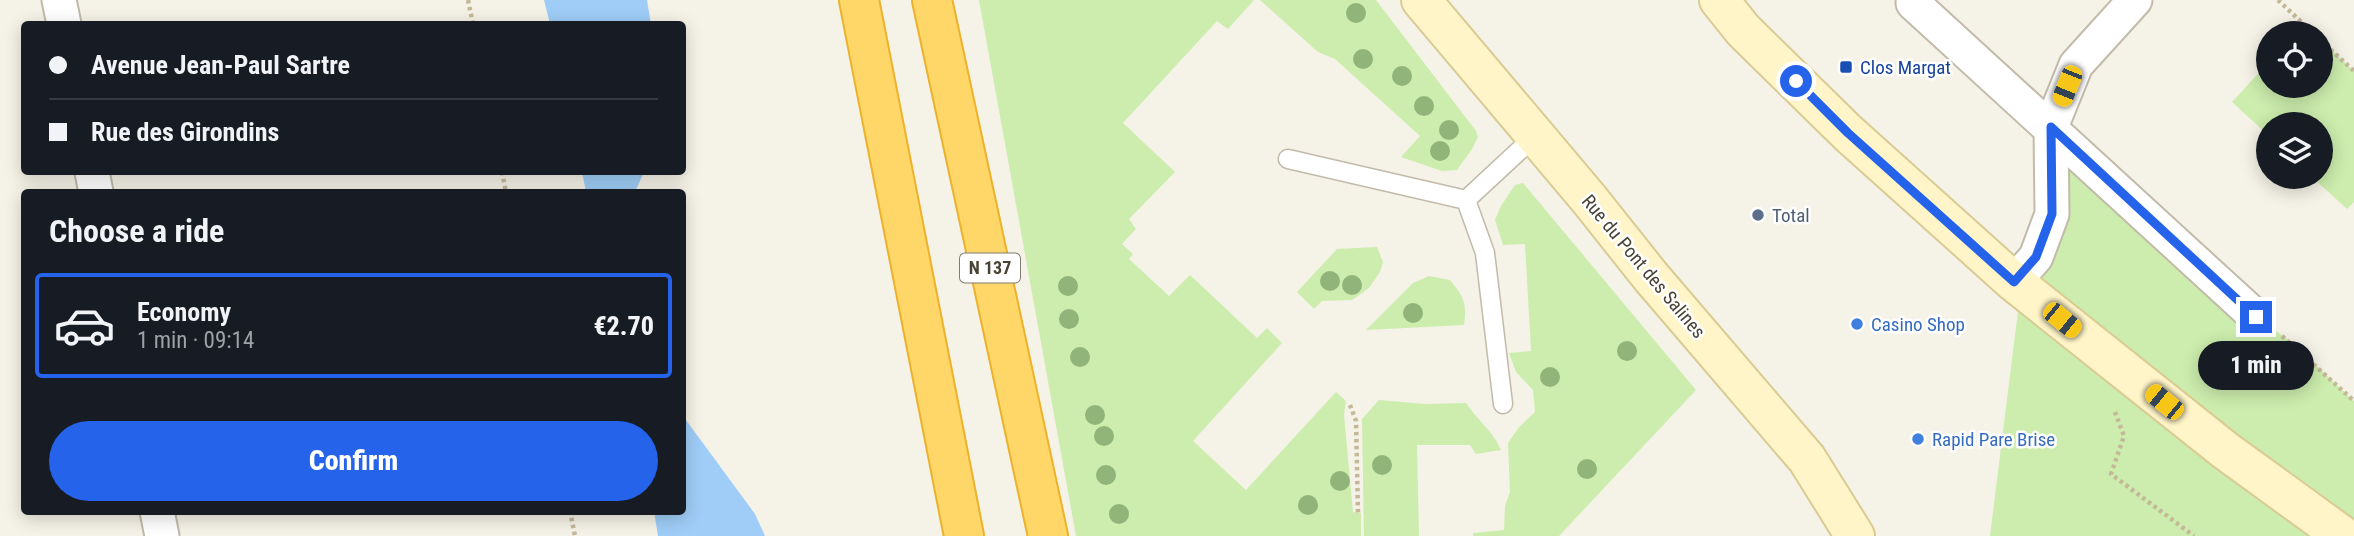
<!DOCTYPE html>
<html lang="en">
<head>
<meta charset="utf-8">
<style>
  :root { --surface:#171b24; --page:#20242c; --text:#f1f3f6; --muted:#9ea1a6; --line:#363941; --accent:#2563eb }
  body { margin:0; font-family:"Roboto Condensed",sans-serif; background:var(--page); color:var(--text); height:100vh; display:flex; flex-direction:column; font-size:26px; white-space:nowrap }
  * { box-sizing:border-box; margin:0 }
  p { font-size:23px; color:var(--muted) }
  .icon { flex:none; width:38px; height:38px; fill:none; stroke:currentColor; stroke-width:2; stroke-linecap:round; stroke-linejoin:round }
  .map { position:relative; flex:1; overflow:hidden }
  .side { position:absolute; left:21px; top:189px; width:665px; height:326px; display:flex; flex-direction:column; background:var(--surface); border-radius:7px; box-shadow:0 4px 18px #0003 }
  .side>* { flex:none }
  .top-card { position:absolute; left:21px; top:21px; width:665px; height:154px; border-radius:7px; box-shadow:0 4px 18px #0003; display:grid; align-content:center; height:154px; padding:0 28px; background:var(--surface) }
  .fabs { position:absolute; left:2256px; top:21px; display:grid; gap:14px }
  .fabs a { display:grid; place-items:center; width:77px; height:77px; border-radius:50%; background:var(--surface); box-shadow:0 4px 18px #0003; font-size:35px }
  .end { position:absolute; width:32px; height:32px; margin:-16px; border:9px solid #2563eb; background:#fff; box-shadow:0 0 0 4px #fff }
  .from { border-radius:50% }
  .bubble { position:absolute; height:49px; border-radius:24px; background:var(--surface); box-shadow:0 4px 18px #0003; font-size:23px; font-weight:800; line-height:49px; text-align:center }
  .car { position:absolute; width:21px; height:42px; margin:-21px -10px; border-radius:9px; box-shadow:0 0 5px 2px #0007; background:linear-gradient(#f5c518 24%,#345 0 40%,#f5c518 0 76%,#345 0 86%,#f5c518 0) }
  .top-card b { display:flex; align-items:center; gap:24px; height:66px; font-size:26px }
  .top-card b+b { border-top:2px solid var(--line) }
  .top-card i { width:18px; height:18px; background:var(--text) }
  ul { padding:0; list-style:none }
  li { display:flex; align-items:center; gap:21px; height:105px; margin:0 14px 10px; padding:0 14px; border:4px solid transparent; border-radius:7px }
  li div { flex:1 }
  li b { display:block; font-size:26px }
  li em { font-style:normal; font-weight:800 }
  li.active { border-color:var(--accent) }
  li>.icon { width:63px; height:63px; stroke-width:1.5 }
  h2 { padding:0 28px; font-size:32px; line-height:84px }
  .primary-button { display:flex; gap:14px; margin-top:auto; padding:14px 28px }
  .primary-button a { flex:1; height:80px; border-radius:42px; background:var(--accent); color:#fff; font-size:28px; font-weight:800; line-height:80px; text-align:center }
  .map>svg:first-child { display:block }
  .green { fill:#ccedad }
  .water { fill:#9fcdf7 }
  .lines { fill:none; stroke-linecap:round; stroke-linejoin:round }
  .lane-casing { stroke:#c2bba9; stroke-width:21 }
  .street-casing { stroke:#c2bba9; stroke-width:37 }
  .secondary-casing { stroke:#d9cb93; stroke-width:42 }
  .highway-casing { stroke:#ecb22b; stroke-width:42 }
  .path { stroke:#c5b899; stroke-width:4.5; stroke-dasharray:3.5 3.5; stroke-linecap:butt }
  .lane { stroke:#fff; stroke-width:18 }
  .street { stroke:#fff; stroke-width:33 }
  .secondary { stroke:#fff5c8; stroke-width:38 }
  .highway { stroke:#ffd769; stroke-width:38 }
  .tree { fill:#91b47b }
  .route { stroke:#2563eb; stroke-width:9 }
  .transit-dot { fill:#1a4fb4; stroke:#fff; stroke-width:2.5 }
  .service-dot { fill:#5c6f8a; stroke:#fff; stroke-width:2.5 }
  .shop-dot { fill:#3f7fe0; stroke:#fff; stroke-width:2.5 }
  .labels { text-anchor:middle; stroke-width:5; stroke-linejoin:round; paint-order:stroke }
  .shield { fill:#fff; stroke:#807b72; stroke-width:2 }
  .shield-label { font-size:18px; font-weight:bold; fill:#494335 }
  .transit-label { font-size:19px; fill:#164399; stroke:#fff; text-anchor:start }
  .service-label { font-size:19px; fill:#4e5e75; stroke:#fff; text-anchor:start }
  .street-label { font-size:19px; fill:#494335; stroke:#fff }
  .shop-label { font-size:19px; fill:#366cbe; stroke:#fff; text-anchor:start }
</style>
</head>
<body>
<div class="map">
<svg width="2354" height="536" viewBox="0 0 2354 536">
  <rect width="100%" height="100%" fill="#f5f2e7"/>
  <path class="green" d="M979 0H1254L1228 29 1217 21 1123 123 1175 172 1129 219 1136 229 1122 244 1133 254 1129 259 1169 296 1190 275 1257 338 1267 328 1282 343 1193 441 1246 490 1336 392 1346 401 1344 415 1353 512 1361 513V536H1076Z
    M1260 0H1376L1476 131 1478 137 1472 149 1457 170 1442 171 1401 157 1420 136 1335 59 1318 52Z
    M2321 40 2354 71V202L2347 209 2312 177H2320V124H2268V135L2232 102 2268 63V86H2320Z
    M2051 127 2256 317 2290 341 2354 401V536H1990L2021 287 2036 257Z
    M1523 183 1696 390 1559 536H1473V533L1504 530 1505 506 1510 492 1508 443 1519 427 1535 412 1533 390 1516 372 1509 353 1531 351 1525 244 1503 245 1495 220 1501 206 1515 185Z
    M1377 247 1383 262 1380 272 1369 288 1352 300 1322 301 1314 309 1297 292 1337 249Z
    M1429 276 1450 280C1464 297 1467 303 1464 325L1366 330 1413 283Z
    M1379 400 1425 404 1466 403C1477 420 1493 431 1501 450L1476 454 1470 445H1417L1419 536H1364L1362 419Z"/>
  <path class="water" d="M544 0H647L651 24H550Z
    M582 172H644L635 192H586Z
    M683 416 755 514 765 536H658L654 511H682Z"/>
  <g class="lines">
    <defs>
      <path id="lane" d="M1288 159 1466 200
        M1466 200 1485 253 1503 404
        M1466 200 1535 136"/>
      <path id="street" d="M59 0 64 24
        M1913 3 2256 317
        M92 172 96 192
        M2014 282 2036 257 2052 214 2051 127 2076 65 2135 0
        M157 511 162 536"/>
      <path id="secondary" d="M1421 0 1589 199 1651 277 1807 459 1855 536
        M1719 0 1743 30 1848 133 2014 282 2226 451 2343 536"/>
      <path id="highway" d="M859 0 964 536
        M932 0 1048 536"/>
    </defs>
    <use href="#lane" class="lane-casing"/>
    <use href="#street" class="street-casing"/>
    <use href="#secondary" class="secondary-casing"/>
    <use href="#highway" class="highway-casing"/>
    <path class="path" d="M468 0 473 24
      M2278 0 2313 33
      M2320 40 2354 71
      M502 172 506 192
      M2282 336 2354 401
      M1350 405 1356 421 1358 513
      M2115 412 2124 436 2111 474 2194 536
      M570 511 575 536"/>
    <use href="#lane" class="lane"/>
    <use href="#street" class="street"/>
    <use href="#secondary" class="secondary"/>
    <use href="#highway" class="highway"/>
  </g>
  <g class="tree">
    <circle cx="1356" cy="13" r="10"/>
    <circle cx="1363" cy="59" r="10"/>
    <circle cx="1402" cy="76" r="10"/>
    <circle cx="1424" cy="106" r="10"/>
    <circle cx="1449" cy="130" r="10"/>
    <circle cx="1440" cy="151" r="10"/>
    <circle cx="1330" cy="281" r="10"/>
    <circle cx="1352" cy="285" r="10"/>
    <circle cx="1068" cy="286" r="10"/>
    <circle cx="1413" cy="313" r="10"/>
    <circle cx="1069" cy="319" r="10"/>
    <circle cx="1627" cy="351" r="10"/>
    <circle cx="1080" cy="357" r="10"/>
    <circle cx="1550" cy="377" r="10"/>
    <circle cx="1095" cy="415" r="10"/>
    <circle cx="1104" cy="436" r="10"/>
    <circle cx="1382" cy="465" r="10"/>
    <circle cx="1587" cy="469" r="10"/>
    <circle cx="1106" cy="475" r="10"/>
    <circle cx="1340" cy="481" r="10"/>
    <circle cx="1308" cy="505" r="10"/>
    <circle cx="1119" cy="514" r="10"/>
  </g>
  <g class="lines">
    <path class="route" d="M1796 81 1848 133 2014 282 2036 257 2052 214 2051 127 2256 317"/>
  </g>
  <rect class="transit-dot" x="1839" y="60" width="14" height="14" rx="3.5"/>
  <circle class="service-dot" cx="1758" cy="215" r="7"/>
  <g class="shop-dot">
    <circle cx="1857" cy="324" r="7"/>
    <circle cx="1918" cy="439" r="7"/>
  </g>
  <g class="labels">
    <rect class="shield" x="960" y="253.5" width="60" height="29" rx="5"/>
    <g class="shield-label">
      <text x="990" y="274">N 137</text>
    </g>
    <g class="transit-label">
      <text x="1860" y="74">Clos Margat</text>
    </g>
    <g class="service-label">
      <text x="1772" y="222">Total</text>
    </g>
    <g class="street-label">
      <text transform="translate(1644 266) rotate(50)" y="7">Rue du Pont des Salines</text>
    </g>
    <g class="shop-label">
      <text x="1871" y="331">Casino Shop</text>
      <text x="1932" y="446">Rapid Pare Brise</text>
    </g>
  </g>
</svg>
<div class="fabs">
<a><svg class="icon" aria-label="locate" viewBox="0 0 24 24"><circle cx="12" cy="12" r="6"/><path d="M12 2v4M12 18v4M2 12h4M18 12h4"/></svg></a>
<a><svg class="icon" aria-label="layers" viewBox="0 0 24 24"><path d="M12 4l9 5-9 5-9-5zM3 14l9 5 9-5"/></svg></a>
</div>
<i class="end from" style="left:1796px;top:81px"></i>
<i class="end" style="left:2256px;top:317px"></i>
<div class="bubble" style="left:2198px;top:341px;width:116px">1 min</div>
<i class="car" style="left:2067px;top:86px;rotate:202deg"></i>
<i class="car" style="left:2062px;top:320px;rotate:129deg"></i>
<i class="car" style="left:2164px;top:402px;rotate:309deg"></i>
<div class="top-card">
<b><i class="from"></i>Avenue Jean-Paul Sartre</b>
<b><i></i>Rue des Girondins</b>
</div>
<section class="side">
<h2>Choose a ride</h2>
<ul>
<li class="active"><svg class="icon" aria-label="car" viewBox="0 0 24 24"><path d="M5 17H2v-5l4-1 3-4h7l3 4 3 1v5h-3M9 17h6M6 11h13"/><circle cx="7" cy="17" r="2"/><circle cx="17" cy="17" r="2"/></svg><div><b>Economy</b><p>1 min · 09:14</p></div><em>€2.70</em></li>
</ul>
<div class="primary-button"><a>Confirm</a></div>
</section>
</div>
</body>
</html>
